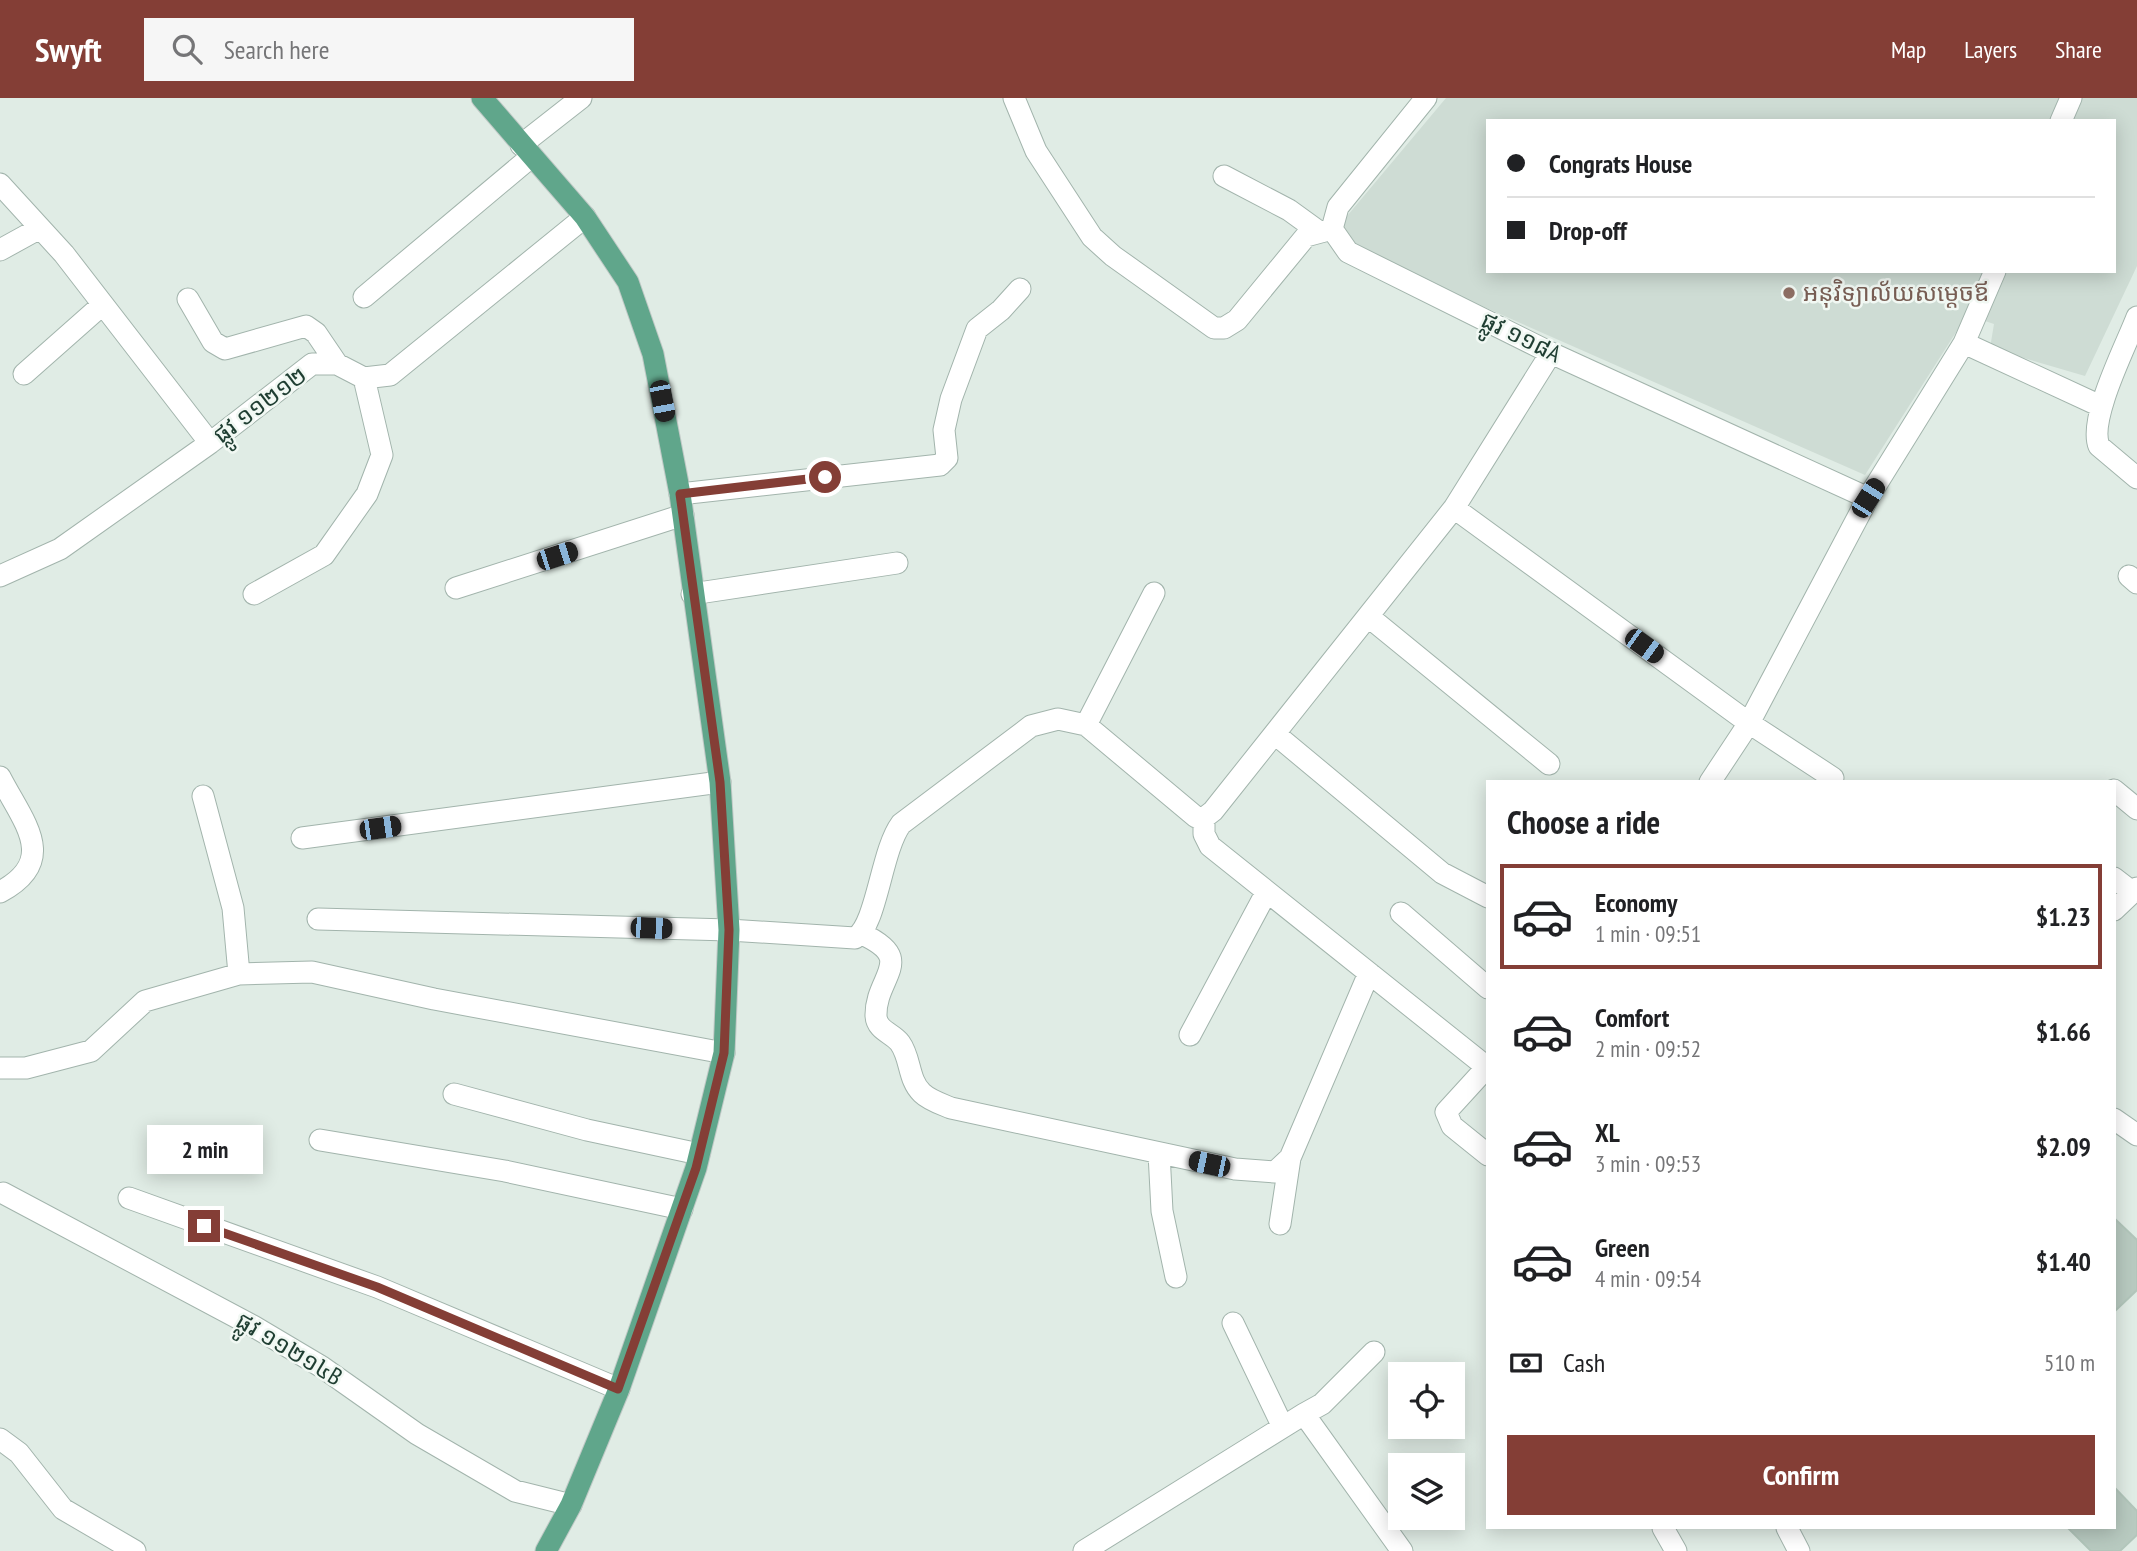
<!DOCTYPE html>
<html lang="en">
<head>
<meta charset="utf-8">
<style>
  :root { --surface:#fff; --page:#f6f6f6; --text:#202124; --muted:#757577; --line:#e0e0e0; --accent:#843e36 }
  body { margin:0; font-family:"PT Sans Narrow","Noto Sans Khmer",sans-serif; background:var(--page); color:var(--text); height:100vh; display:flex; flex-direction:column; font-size:26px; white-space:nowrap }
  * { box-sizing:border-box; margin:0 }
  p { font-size:23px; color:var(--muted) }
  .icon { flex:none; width:38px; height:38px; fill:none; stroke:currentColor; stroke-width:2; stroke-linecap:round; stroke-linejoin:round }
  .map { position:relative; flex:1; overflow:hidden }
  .side { position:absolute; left:1486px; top:682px; width:630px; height:749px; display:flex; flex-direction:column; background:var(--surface); border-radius:0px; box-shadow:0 4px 18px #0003 }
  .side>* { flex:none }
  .hud { position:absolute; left:1486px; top:21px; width:630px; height:154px; border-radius:0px; box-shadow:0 4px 18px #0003; display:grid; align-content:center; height:154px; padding:0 21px; background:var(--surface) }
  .fabs { position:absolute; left:1388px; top:1264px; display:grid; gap:14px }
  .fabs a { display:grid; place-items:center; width:77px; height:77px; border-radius:0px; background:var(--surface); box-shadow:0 4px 18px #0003; font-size:35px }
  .end { position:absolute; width:32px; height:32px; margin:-16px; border:9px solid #843e36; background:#fff; box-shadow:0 0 0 4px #fff }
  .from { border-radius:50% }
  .bubble { position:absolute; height:49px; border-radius:0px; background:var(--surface); box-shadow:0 4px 18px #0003; font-size:23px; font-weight:700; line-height:49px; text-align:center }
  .car { position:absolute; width:21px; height:42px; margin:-21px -10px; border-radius:9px; box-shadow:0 0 5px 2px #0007; background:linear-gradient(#222 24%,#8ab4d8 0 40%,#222 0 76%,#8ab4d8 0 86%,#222 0) }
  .hud b { display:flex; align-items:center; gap:24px; height:66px; font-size:26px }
  .hud b+b { border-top:2px solid var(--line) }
  .hud i { width:18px; height:18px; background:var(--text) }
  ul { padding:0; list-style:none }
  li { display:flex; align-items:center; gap:21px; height:105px; margin:0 14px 10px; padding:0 7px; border:4px solid transparent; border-radius:0px }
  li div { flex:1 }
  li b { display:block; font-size:26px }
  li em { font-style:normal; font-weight:700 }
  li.current { border-color:var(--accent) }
  li>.icon { width:63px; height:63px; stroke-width:1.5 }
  h2 { padding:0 21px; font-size:32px; line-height:84px }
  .pay { display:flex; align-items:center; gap:18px; height:77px; padding:0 21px; font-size:26px }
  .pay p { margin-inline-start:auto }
  .primary-button { display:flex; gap:14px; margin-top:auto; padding:14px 21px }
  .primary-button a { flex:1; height:80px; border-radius:0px; background:var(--accent); color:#fff; font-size:28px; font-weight:700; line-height:80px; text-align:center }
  header { display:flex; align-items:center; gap:42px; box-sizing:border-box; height:98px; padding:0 35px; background:var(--accent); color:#fff }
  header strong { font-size:33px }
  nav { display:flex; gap:38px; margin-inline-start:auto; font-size:24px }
  .search { width:490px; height:63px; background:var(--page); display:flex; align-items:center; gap:18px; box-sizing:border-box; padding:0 24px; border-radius:0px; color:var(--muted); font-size:26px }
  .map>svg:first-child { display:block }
  .built { fill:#cedcd4; fill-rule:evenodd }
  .building { fill:#b8cac0; stroke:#b2c6bb; stroke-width:2 }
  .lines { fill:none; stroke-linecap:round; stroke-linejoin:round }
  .minor-casing { stroke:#a2b4ac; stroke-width:23 }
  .major-casing { stroke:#c0c9c6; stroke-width:23 }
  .minor { stroke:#fff; stroke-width:21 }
  .major { stroke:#60a68b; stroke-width:21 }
  .route { stroke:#843e36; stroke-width:9 }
  .education-dot { fill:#8d6e63; stroke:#f1f8f3; stroke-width:2.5 }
  .labels { text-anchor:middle; stroke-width:5; stroke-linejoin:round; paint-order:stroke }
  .education-label { font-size:24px; fill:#785e54; stroke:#f1f8f3; text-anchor:start }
  .street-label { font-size:24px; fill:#1f3e32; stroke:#f1f8f3 }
</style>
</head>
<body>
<header>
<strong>Swyft</strong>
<div class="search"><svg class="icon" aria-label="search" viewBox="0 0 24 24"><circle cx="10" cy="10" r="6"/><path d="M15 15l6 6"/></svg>Search here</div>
<nav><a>Map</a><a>Layers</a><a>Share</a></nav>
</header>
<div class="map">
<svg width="2137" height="1453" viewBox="0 0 2137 1453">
  <rect width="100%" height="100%" fill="#e0ece5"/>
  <path class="built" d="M1446 0H2137V168L2085 278 1990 250 1994 226 1967 217 1865 377 1357 153 1346 139 1342 124ZM1488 23H2114V173H1488Z"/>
  <path class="building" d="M2114 1120 2137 1142V1192L2114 1214Z
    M2114 1389 2137 1413V1437L2120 1453H2091L2068 1430H2114Z"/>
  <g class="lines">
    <defs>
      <path id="minor" d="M1014 0 1036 53 1092 139 1113 158 1214 230H1224L1237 222 1306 138 1332 131
        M1426 0 1338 109 1332 131 1348 154 1551 255 1868 400
        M2061 23 2071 0
        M521 47 581 0
        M1224 78 1289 112 1318 133
        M0 86 64 156 210 345
        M0 152 40 130
        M364 199 531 59
        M188 201 213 244 225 251 306 228 316 235 337 266
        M2137 219C2126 248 2088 321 2099 348L2137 380
        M1964 245 2096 306 2103 303
        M24 276 102 207
        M680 396 940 367 947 360 944 332 951 301 977 231 1001 212 1020 191
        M1454 410 1749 625 1833 680
        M0 478 60 451 210 345 312 266H337L364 280 390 277 585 119
        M2129 478 2137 485
        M456 490 683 417
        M254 496 324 457 367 396 382 357 364 280
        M692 496 897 465
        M1369 519 1549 666
        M1086 627 1154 495
        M1275 636 1442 775 1488 799
        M0 679C23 724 60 762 0 794
        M1710 684 1749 625 1868 400 1964 245 1995 173
        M2114 692 2137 711
        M203 698 233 810 239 876
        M1204 720 1213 713 1454 410 1551 255
        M1204 720V736L1210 748 1488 970
        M302 740 720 684
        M2114 780 2132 794
        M2114 812 2137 790
        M1401 815 1488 890
        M318 821 729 832 855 840C877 827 881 753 901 726L1031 628 1058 621 1086 627 1196 719 1204 720
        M862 836C918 862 875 878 876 918 877 933 893 935 900 945 911 960 908 982 922 995 929 1002 941 1006 951 1010L1235 1071 1275 1074 1290 1060
        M1190 937 1266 795
        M1488 968 1446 1014 1452 1028 1488 1057
        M0 970H26L91 953 145 903 239 876 312 874 434 901 724 955
        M454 996 587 1032 699 1056
        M2114 1021 2137 1037
        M320 1042 505 1073 682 1111
        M1159 1055 1162 1113 1176 1179
        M3 1095 253 1228 322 1269 417 1336 515 1393 571 1407
        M129 1100 377 1189 619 1291
        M1280 1126 1290 1060 1369 875
        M1233 1225 1282 1327
        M1304 1316 1322 1306 1374 1254
        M0 1341 19 1355 63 1411 135 1453
        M1663 1430 1676 1453
        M1787 1430 1799 1453
        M1084 1453 1304 1316 1402 1453"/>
      <path id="major" d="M482 0 585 119 628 184 653 256 680 396 720 684 729 832 724 955 696 1070 619 1291 571 1407 546 1453"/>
    </defs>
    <use href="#minor" class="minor-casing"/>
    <use href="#major" class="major-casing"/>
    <use href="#minor" class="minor"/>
    <use href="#major" class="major"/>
  </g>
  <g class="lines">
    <path class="route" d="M204 1128 377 1189 618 1291 696 1070 724 955 729 832 720 684 680 396 825 379"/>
  </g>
  <circle class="education-dot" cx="1789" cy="195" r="7"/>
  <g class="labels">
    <g class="education-label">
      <text x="1803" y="203">អនុវិទ្យាល័យសម្តេចឪ</text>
    </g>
    <g class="street-label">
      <text transform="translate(1521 239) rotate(26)" y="8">ផ្លូវ ១១៨A</text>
      <text transform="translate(260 307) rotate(-37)" y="8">ផ្លូវ ១១២១២</text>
      <text transform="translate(289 1251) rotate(31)" y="8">ផ្លូវ ១១២១៤B</text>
    </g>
  </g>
</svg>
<div class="fabs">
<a><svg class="icon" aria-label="locate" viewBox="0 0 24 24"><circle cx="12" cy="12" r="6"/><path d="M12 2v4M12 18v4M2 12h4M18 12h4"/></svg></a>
<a><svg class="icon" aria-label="layers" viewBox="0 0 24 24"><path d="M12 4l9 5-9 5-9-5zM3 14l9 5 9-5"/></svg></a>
</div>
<i class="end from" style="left:825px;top:379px"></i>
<i class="end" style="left:204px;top:1128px"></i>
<div class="bubble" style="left:147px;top:1027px;width:116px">2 min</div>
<i class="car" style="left:662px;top:303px;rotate:169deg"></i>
<i class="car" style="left:1868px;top:400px;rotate:32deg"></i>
<i class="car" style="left:557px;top:458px;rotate:72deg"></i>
<i class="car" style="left:1644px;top:548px;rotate:126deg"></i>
<i class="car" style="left:380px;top:730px;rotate:82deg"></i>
<i class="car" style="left:651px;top:830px;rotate:92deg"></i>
<i class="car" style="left:1209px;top:1066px;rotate:282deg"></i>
<div class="hud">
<b><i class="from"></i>Congrats House</b>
<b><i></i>Drop-off</b>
</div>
<section class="side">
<h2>Choose a ride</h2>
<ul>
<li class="current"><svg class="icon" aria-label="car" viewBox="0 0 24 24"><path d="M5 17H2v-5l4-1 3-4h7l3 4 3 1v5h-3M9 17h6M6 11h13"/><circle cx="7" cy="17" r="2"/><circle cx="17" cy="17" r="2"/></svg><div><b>Economy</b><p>1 min · 09:51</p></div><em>$1.23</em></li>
<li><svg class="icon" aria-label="car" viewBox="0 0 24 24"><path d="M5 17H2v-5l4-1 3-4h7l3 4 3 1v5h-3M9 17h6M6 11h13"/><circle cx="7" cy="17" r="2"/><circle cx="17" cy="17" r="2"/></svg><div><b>Comfort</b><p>2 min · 09:52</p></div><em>$1.66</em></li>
<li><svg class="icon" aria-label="car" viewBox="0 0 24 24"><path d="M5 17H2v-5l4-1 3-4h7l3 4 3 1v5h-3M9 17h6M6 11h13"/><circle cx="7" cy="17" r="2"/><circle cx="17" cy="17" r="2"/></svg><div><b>XL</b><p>3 min · 09:53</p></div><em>$2.09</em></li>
<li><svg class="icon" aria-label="car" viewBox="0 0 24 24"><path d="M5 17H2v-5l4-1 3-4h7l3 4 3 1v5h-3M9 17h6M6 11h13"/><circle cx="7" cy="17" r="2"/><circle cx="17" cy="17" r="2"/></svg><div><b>Green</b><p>4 min · 09:54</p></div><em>$1.40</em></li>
</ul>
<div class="pay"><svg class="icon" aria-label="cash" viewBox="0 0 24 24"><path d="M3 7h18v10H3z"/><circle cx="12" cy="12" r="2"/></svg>Cash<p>510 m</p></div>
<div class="primary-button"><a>Confirm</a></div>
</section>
</div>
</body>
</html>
